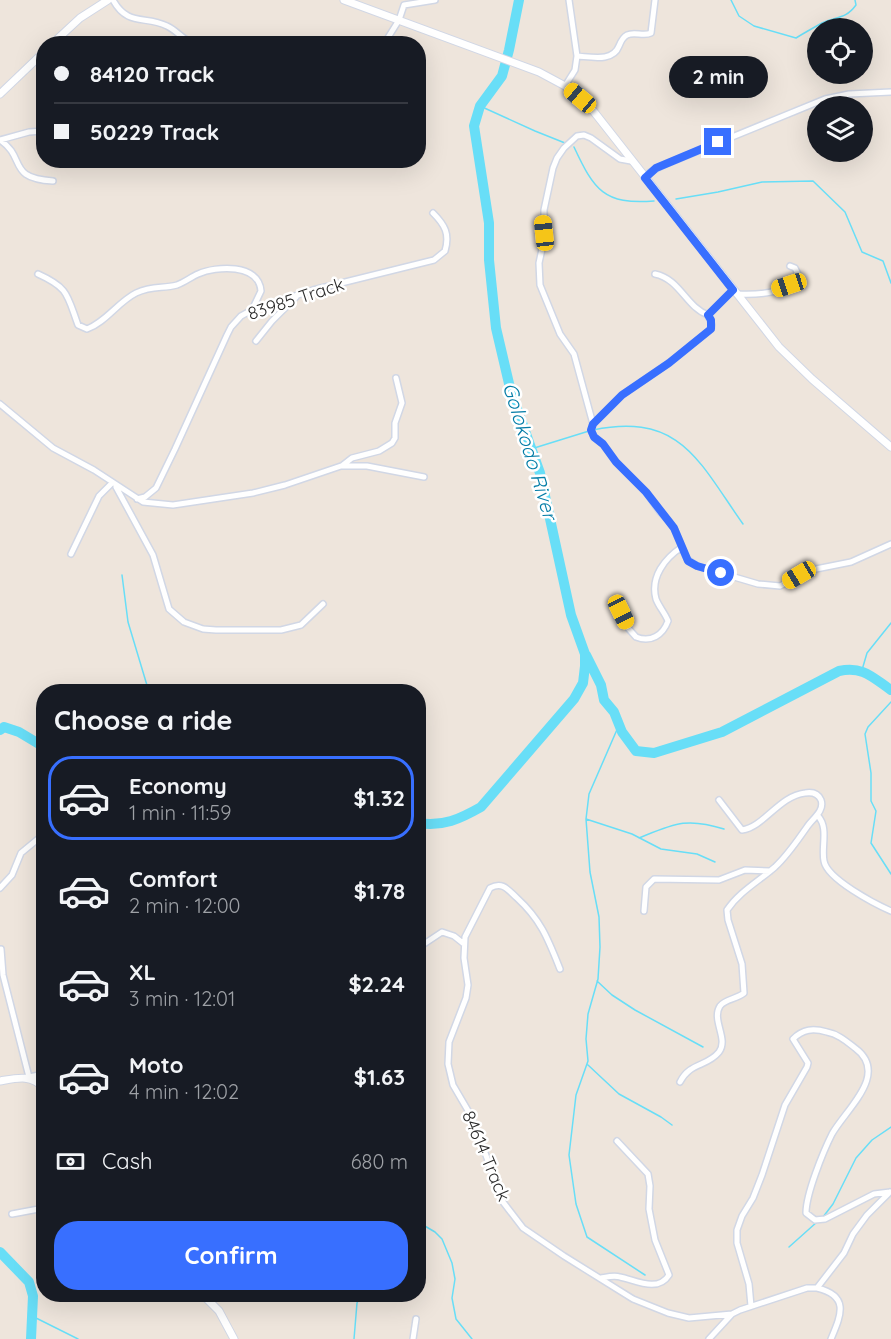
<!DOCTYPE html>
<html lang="en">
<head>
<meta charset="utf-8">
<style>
  :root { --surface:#171b24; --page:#242831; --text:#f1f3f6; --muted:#9ea1a6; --line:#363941; --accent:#386fff }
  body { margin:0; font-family:Quicksand,sans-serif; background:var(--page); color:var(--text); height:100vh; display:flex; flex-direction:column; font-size:22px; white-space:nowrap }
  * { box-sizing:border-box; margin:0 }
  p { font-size:20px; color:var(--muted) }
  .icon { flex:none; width:33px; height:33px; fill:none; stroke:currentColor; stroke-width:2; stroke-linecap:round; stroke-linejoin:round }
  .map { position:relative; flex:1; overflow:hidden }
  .side { position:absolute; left:36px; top:684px; width:390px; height:618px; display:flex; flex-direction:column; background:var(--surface); border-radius:24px; box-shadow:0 6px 24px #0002 }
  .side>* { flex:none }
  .guide { position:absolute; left:36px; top:36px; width:390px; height:132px; border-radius:24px; box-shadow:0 6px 24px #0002; display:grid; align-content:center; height:132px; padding:0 18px; background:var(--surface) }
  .controls { position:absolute; left:807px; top:18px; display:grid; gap:12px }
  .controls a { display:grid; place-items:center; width:66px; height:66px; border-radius:50%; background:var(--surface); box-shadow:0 6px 24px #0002; font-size:30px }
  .end { position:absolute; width:27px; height:27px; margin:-14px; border:8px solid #386fff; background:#fff; box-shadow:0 0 0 3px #fff }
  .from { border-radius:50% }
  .bubble { position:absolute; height:42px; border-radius:21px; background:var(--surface); box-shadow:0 6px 24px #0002; font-size:20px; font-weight:800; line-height:42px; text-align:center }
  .car { position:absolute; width:18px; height:36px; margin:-18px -9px; border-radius:8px; box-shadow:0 0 4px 2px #0007; background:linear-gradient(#f5c518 24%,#345 0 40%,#f5c518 0 76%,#345 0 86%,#f5c518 0) }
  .guide b { display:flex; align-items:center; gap:21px; height:57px; font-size:22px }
  .guide b+b { border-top:2px solid var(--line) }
  .guide i { width:15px; height:15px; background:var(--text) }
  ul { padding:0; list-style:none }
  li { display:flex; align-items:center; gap:18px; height:84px; margin:0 12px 9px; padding:0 6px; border:3px solid transparent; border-radius:24px }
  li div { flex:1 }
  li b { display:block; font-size:22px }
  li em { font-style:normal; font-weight:800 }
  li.active { border-color:var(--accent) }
  li>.icon { width:54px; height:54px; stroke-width:1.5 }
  h2 { padding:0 18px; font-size:27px; line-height:72px }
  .pay { display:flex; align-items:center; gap:15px; height:66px; padding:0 18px; font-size:22px }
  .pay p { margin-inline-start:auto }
  .cta { display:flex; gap:12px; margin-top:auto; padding:12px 18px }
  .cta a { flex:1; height:69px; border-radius:24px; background:var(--accent); color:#fff; font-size:24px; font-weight:800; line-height:69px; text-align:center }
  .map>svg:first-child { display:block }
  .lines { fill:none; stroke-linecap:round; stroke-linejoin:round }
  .stream { stroke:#68def7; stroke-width:1.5 }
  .river { stroke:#68def7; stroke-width:10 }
  .minor-casing { stroke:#d1d7e5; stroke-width:8 }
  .tertiary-casing { stroke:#d1d7e5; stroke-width:9 }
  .minor { stroke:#fff; stroke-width:5 }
  .tertiary { stroke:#fff; stroke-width:7 }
  .route { stroke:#386fff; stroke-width:8 }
  .labels { text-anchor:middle; stroke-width:5; stroke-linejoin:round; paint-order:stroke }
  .street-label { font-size:18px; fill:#2b2b2b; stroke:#fff }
  .water-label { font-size:20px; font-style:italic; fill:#047da7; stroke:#fff }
</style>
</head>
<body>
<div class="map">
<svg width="891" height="1339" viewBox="0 0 891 1339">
  <rect width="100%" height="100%" fill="#eee5dc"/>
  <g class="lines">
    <path class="stream" d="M731 0 739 16 754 26 796 38C804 33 813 28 822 23 836 16 845 20 856 5L855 0
      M480 106 535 131 565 143
      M574 147C594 190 604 205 654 201
      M676 199 718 192 762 182 813 181 845 212 862 252 883 261 891 283
      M593 430C681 412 699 462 743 524
      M531 449 589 431
      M122 575 128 622 149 692
      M862 670 867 653 891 623
      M891 702 868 727 865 734 871 773V801L876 811 871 843 891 874
      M619 725 589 794 586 819 590 872 599 917 600 947 598 979 588 1014 586 1039 588 1061 576 1095 569 1155 576 1204 587 1237 645 1275
      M586 819 632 834 661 849 697 854 715 862
      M639 838C674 824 686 817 724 829
      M597 981 612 995 635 1010 703 1047
      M588 1065 619 1094 661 1117 672 1125
      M823 1217 833 1204 856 1158 872 1140 891 1127
      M418 1222 435 1232 442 1239 452 1263 455 1279 452 1298 456 1319 472 1339
      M789 1247 817 1222
      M32 1316 78 1339
      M354 1339 357 1303 361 1294"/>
    <path class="river" d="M586 655 601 685 604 700 614 712 622 732 636 751 654 753 722 732 839 671C863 666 872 677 891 690
      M0 730 4 727 19 732 44 747
      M418 823C443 827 460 819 481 807L574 699 583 683 585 666V654L571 615 540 473 511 392 496 328 489 260V223L474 126 480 106 502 76 509 50 519 0
      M0 1252 29 1282 33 1296 31 1339"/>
    <defs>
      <path id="minor" d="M113 0C128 27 145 15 167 26 178 31 182 40 195 44
        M384 44 399 20 404 5 435 0
        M577 56C592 57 613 62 619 46 621 41 623 37 627 35 635 31 643 37 651 33L655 0
        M565 86 575 70 577 56 569 0
        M0 140C27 158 6 178 53 181
        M0 140 29 132 44 131
        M631 161 620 159 591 138 584 135 577 136 564 148 557 158 553 168 544 210V240L539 263 540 285 560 334 574 354 593 424 591 430 594 437 603 444 616 462 646 492 660 512 669 521 674 528 687 559 697 566 758 584 780 586 811 570 851 562 891 544
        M645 178 650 172 666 164 825 99 849 94 891 92
        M38 274C69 288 67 295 78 325L87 329C106 322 118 302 136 293 153 285 162 289 177 285 185 282 191 277 198 274 216 266 259 263 261 291L252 310
        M655 274C680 279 686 307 708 315L733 290
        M737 294C753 295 794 294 798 274L795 268 790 266
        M256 341 272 321 297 296
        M0 404 53 448 94 470 143 502 173 505 253 493 285 485 341 466H367L424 477
        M593 424 622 395 669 363 711 329 712 325 708 315
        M343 465 352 458 379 451 392 443 395 438V423L402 403 396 378
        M116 487 153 555 169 609 184 622 203 629 216 630H281L301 625 323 604
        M137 499 145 497 156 488 175 449 227 335 231 327 241 316 252 310 313 290 434 260 445 251C450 234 445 225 433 213
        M71 554 99 496 112 483
        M617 603 628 628 636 637C651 643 663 635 668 621 665 613 659 607 656 599 650 577 665 558 682 547
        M818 816C829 828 821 847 824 861 827 879 875 904 891 911
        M0 888 12 875 21 853 44 834
        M644 911 646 887 654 879 719 880 745 870 770 871
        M418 948 442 932 454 936 464 944
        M1 949 3 975 29 1077 44 1074
        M560 969C548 939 541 920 517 898 508 890 503 881 490 888L465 937 464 958 468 985 466 998 449 1042 448 1064 453 1085 470 1114 480 1139 503 1202 523 1228 564 1256 633 1299 668 1313 689 1318 732 1314
        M680 1082C690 1062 707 1067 719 1052 729 1039 711 1020 720 1006 725 999 737 999 744 993L742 964 728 920 727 910C739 892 759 881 775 867 788 855 797 841 807 827 812 819 825 811 821 800 818 793 811 792 805 793 779 796 764 827 742 830L719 800
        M12 1214 44 1208
        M601 1278C607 1277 614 1275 620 1277 635 1280 658 1293 669 1275L655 1240 649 1209 650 1186 648 1174 617 1141
        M817 1288C850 1296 841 1315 831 1339
        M751 1306 749 1284 737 1243V1230L742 1216 753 1198 762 1175 785 1105 807 1067 808 1063 793 1039C803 1029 813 1028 827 1032 838 1034 846 1041 855 1048 890 1074 846 1109 832 1134 823 1152 806 1194 806 1213L815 1220 825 1219 874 1194 890 1192
        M413 1339 416 1319
        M709 1339 732 1314 740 1310 807 1288H817L844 1253 853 1234 867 1215 890 1192"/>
      <path id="tertiary" d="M344 0 539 72 567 87 591 108 779 347 812 379 891 447
        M52 44 80 18 108 0
        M0 94 44 52
        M0 1081C17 1078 31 1074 44 1088
        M202 1294 219 1311 234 1339"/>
    </defs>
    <use href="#minor" class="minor-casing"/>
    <use href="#tertiary" class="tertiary-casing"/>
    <use href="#minor" class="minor"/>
    <use href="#tertiary" class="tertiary"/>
  </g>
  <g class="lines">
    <path class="route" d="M718 142 656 168 645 178 733 290 708 315 711 320V329L669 363 622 395 593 424 591 430 594 437 603 444 616 462 646 492 674 528 688 561 697 566 721 573"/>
  </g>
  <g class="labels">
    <g class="street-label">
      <text transform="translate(296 299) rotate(-18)" y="6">83985 Track</text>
      <text transform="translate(486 1156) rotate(67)" y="6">84614 Track</text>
    </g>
    <g class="water-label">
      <text transform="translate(530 451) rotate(73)" y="7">Golokodo River</text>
    </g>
  </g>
</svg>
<div class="controls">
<a><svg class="icon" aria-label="locate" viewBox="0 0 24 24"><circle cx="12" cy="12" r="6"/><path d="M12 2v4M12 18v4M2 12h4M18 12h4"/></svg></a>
<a><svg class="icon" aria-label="layers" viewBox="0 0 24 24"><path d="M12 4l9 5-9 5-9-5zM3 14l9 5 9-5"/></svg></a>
</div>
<i class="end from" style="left:721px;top:573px"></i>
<i class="end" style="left:718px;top:142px"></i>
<div class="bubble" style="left:669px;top:56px;width:99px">2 min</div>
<i class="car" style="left:580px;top:98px;rotate:310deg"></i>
<i class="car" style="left:544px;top:233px;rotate:354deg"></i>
<i class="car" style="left:789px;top:285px;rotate:252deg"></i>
<i class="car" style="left:799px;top:575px;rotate:239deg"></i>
<i class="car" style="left:621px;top:612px;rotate:154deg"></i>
<div class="guide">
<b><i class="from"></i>84120 Track</b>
<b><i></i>50229 Track</b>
</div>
<section class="side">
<h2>Choose a ride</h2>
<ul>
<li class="active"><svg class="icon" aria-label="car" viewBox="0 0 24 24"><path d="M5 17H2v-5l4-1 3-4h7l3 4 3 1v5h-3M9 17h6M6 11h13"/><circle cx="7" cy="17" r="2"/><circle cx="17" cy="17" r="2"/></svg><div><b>Economy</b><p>1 min · 11:59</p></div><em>$1.32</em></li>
<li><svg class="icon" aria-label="car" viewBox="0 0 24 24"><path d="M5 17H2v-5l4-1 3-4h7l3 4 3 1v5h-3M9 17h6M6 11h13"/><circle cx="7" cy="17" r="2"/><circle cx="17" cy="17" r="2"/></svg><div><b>Comfort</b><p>2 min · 12:00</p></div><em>$1.78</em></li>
<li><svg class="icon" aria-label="car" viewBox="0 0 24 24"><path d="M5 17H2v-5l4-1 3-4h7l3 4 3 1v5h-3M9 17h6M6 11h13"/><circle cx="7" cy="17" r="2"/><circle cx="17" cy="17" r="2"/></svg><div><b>XL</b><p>3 min · 12:01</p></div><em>$2.24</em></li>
<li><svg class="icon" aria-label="car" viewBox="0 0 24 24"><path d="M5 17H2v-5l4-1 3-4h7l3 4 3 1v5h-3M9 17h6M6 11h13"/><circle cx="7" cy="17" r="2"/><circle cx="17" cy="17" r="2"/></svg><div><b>Moto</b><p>4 min · 12:02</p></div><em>$1.63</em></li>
</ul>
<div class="pay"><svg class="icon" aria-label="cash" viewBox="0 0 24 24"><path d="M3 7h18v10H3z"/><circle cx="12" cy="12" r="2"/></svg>Cash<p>680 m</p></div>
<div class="cta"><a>Confirm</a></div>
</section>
</div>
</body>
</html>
